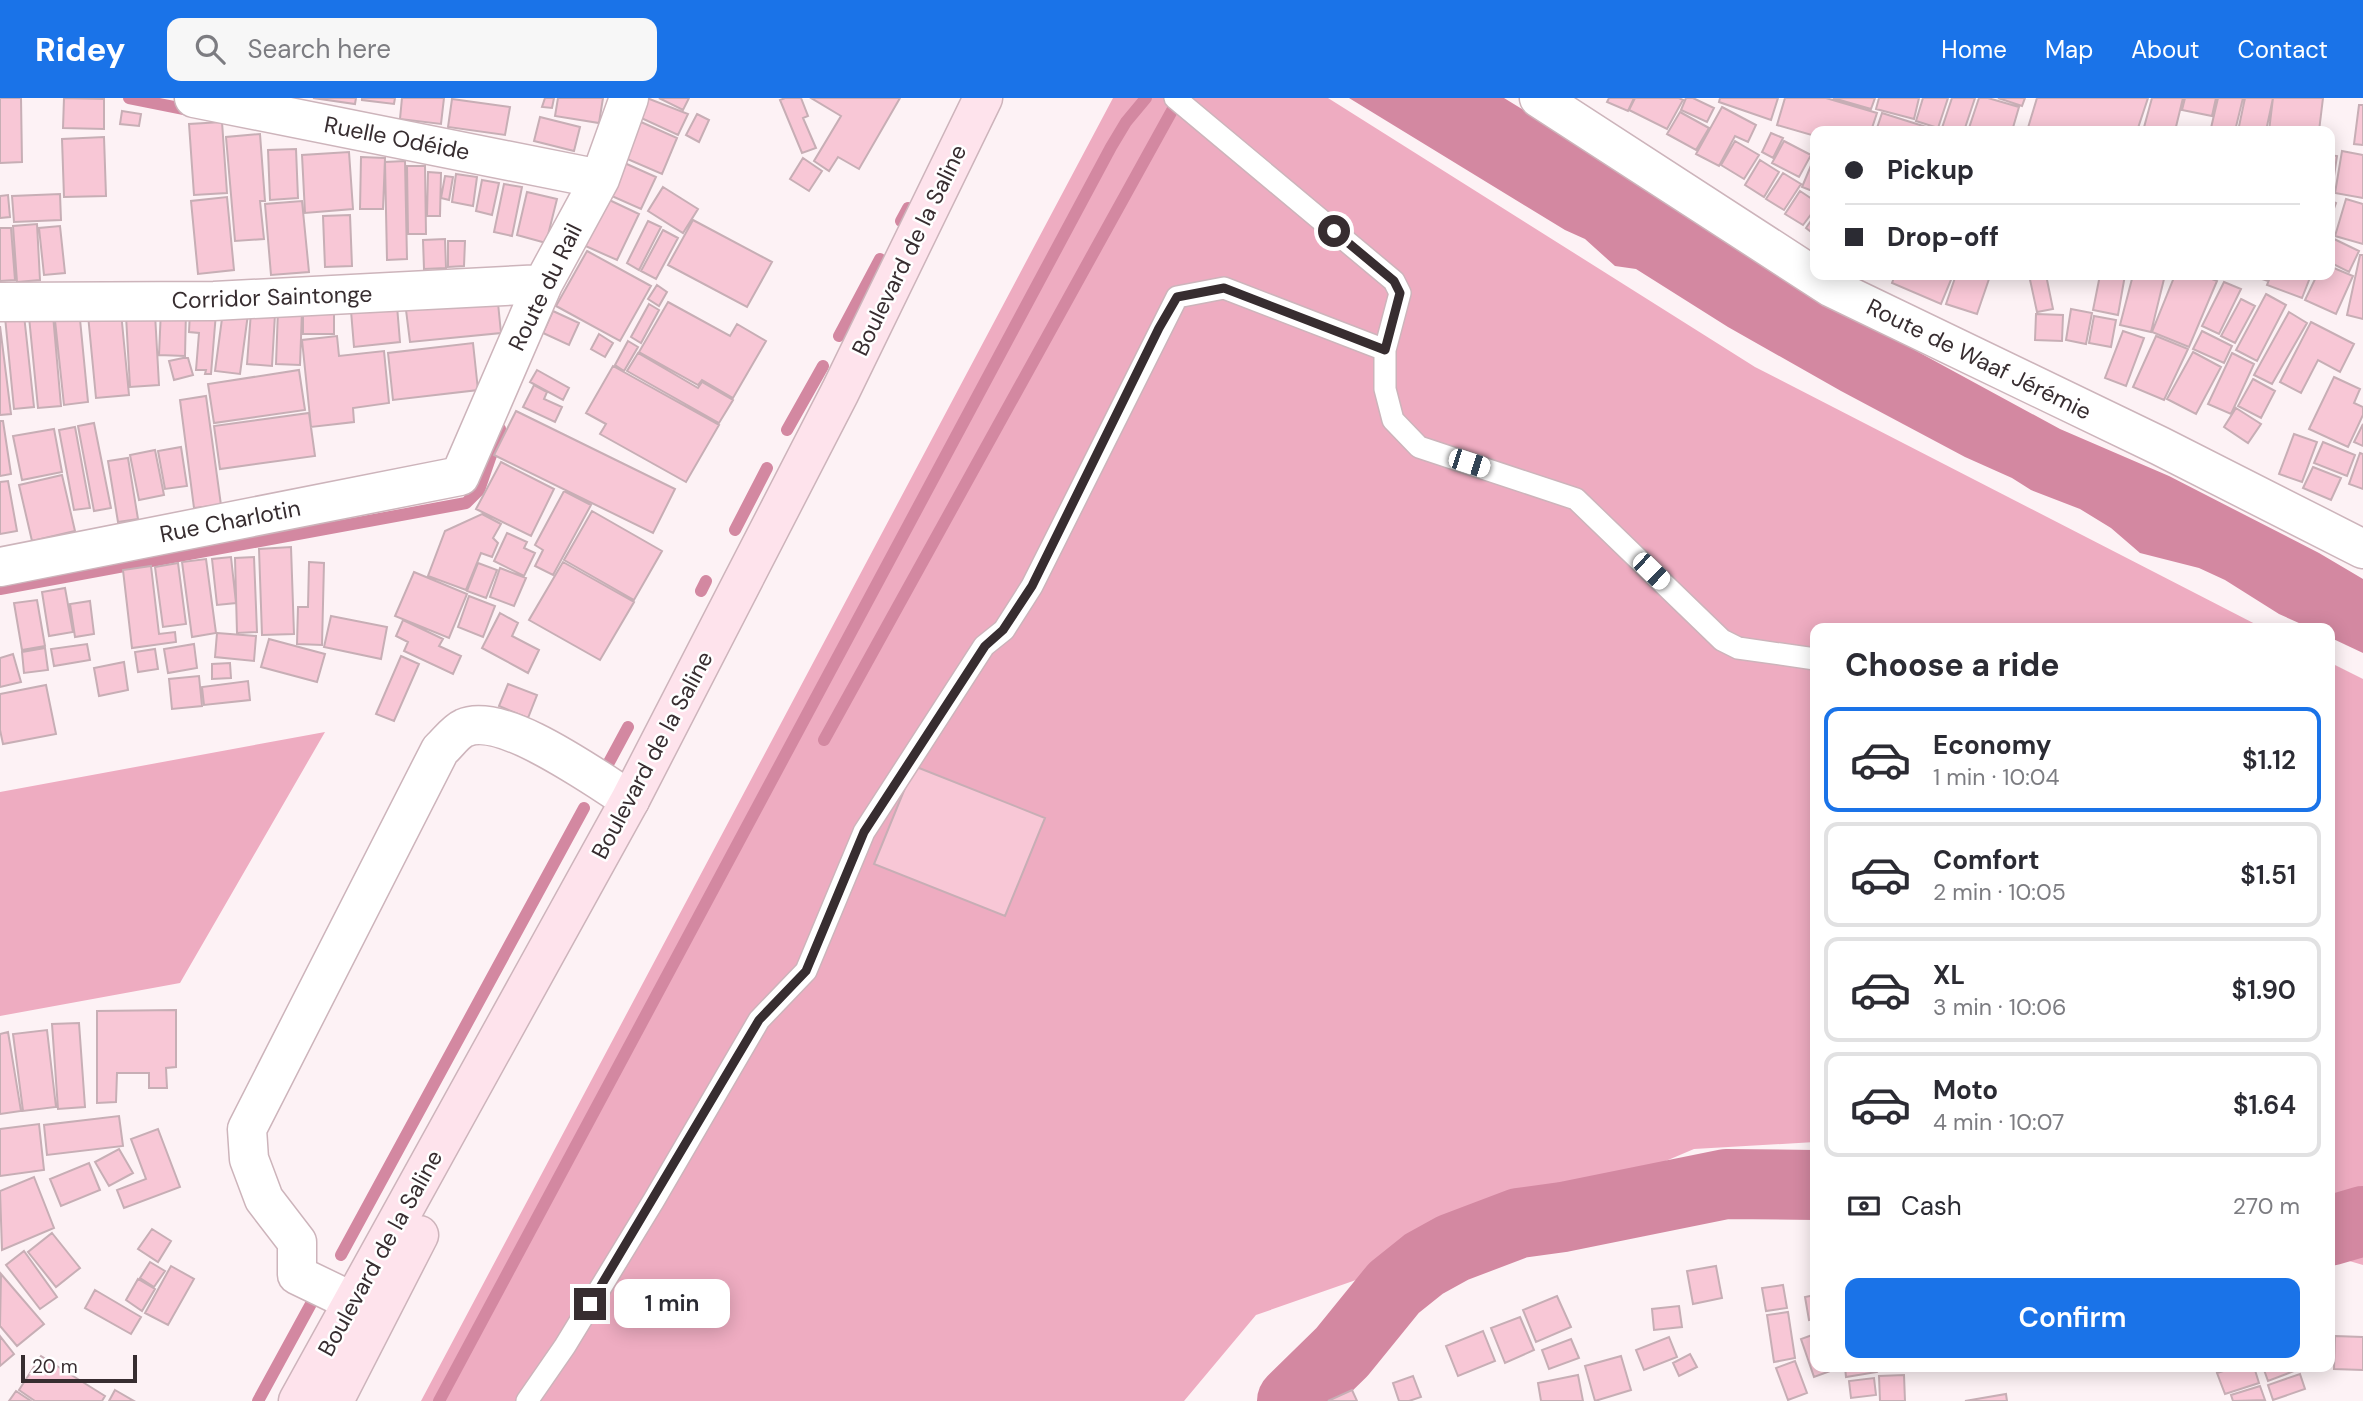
<!DOCTYPE html>
<html lang="en">
<head>
<meta charset="utf-8">
<style>
  :root { --surface:#fff; --page:#f7f7f7; --text:#2b2b33; --muted:#7c7c81; --line:#e1e1e2; --accent:#1a73e8 }
  body { margin:0; font-family:"DM Sans",sans-serif; background:var(--page); color:var(--text); height:100vh; display:flex; flex-direction:column; font-size:26px; white-space:nowrap }
  * { box-sizing:border-box; margin:0 }
  p { font-size:23px; color:var(--muted) }
  .icon { flex:none; width:38px; height:38px; fill:none; stroke:currentColor; stroke-width:2; stroke-linecap:round; stroke-linejoin:round }
  .map { position:relative; flex:1; overflow:hidden }
  .details { position:absolute; left:1810px; top:525px; width:525px; height:749px; display:flex; flex-direction:column; background:var(--surface); border-radius:14px; box-shadow:0 4px 18px #0003 }
  .details>* { flex:none }
  .guide { position:absolute; left:1810px; top:28px; width:525px; height:154px; border-radius:14px; box-shadow:0 4px 18px #0003; display:grid; align-content:center; height:154px; padding:0 35px; background:var(--surface) }
  .scale { position:absolute; left:21px; bottom:18px; width:116px; box-sizing:border-box; padding-left:7px; border:4px solid #372d30; border-top:0; font-size:19px; line-height:24px; white-space:nowrap; color:#372d30; -webkit-text-stroke:5px #fff; paint-order:stroke }
  .end { position:absolute; width:32px; height:32px; margin:-16px; border:9px solid #372d30; background:#fff; box-shadow:0 0 0 4px #fff }
  .from { border-radius:50% }
  .bubble { position:absolute; height:49px; border-radius:14px; background:var(--surface); box-shadow:0 4px 18px #0003; font-size:23px; font-weight:600; line-height:49px; text-align:center }
  .car { position:absolute; width:21px; height:42px; margin:-21px -10px; border-radius:9px; box-shadow:0 0 5px 2px #0007; background:linear-gradient(#fff 24%,#345 0 40%,#fff 0 76%,#345 0 86%,#fff 0) }
  .guide b { display:flex; align-items:center; gap:24px; height:66px; font-size:26px }
  .guide b+b { border-top:2px solid var(--line) }
  .guide i { width:18px; height:18px; background:var(--text) }
  ul { padding:0; list-style:none }
  li { display:flex; align-items:center; gap:21px; height:105px; margin:0 14px 10px; padding:0 21px; border:4px solid var(--line); border-radius:14px }
  li div { flex:1 }
  li b { display:block; font-size:26px }
  li em { font-style:normal; font-weight:600 }
  li.active { border-color:var(--accent) }
  li>.icon { width:63px; height:63px; stroke-width:1.5 }
  h2 { padding:0 35px; font-size:32px; line-height:84px }
  .pay { display:flex; align-items:center; gap:18px; height:77px; padding:0 35px; font-size:26px }
  .pay p { margin-inline-start:auto }
  .button { display:flex; gap:14px; margin-top:auto; padding:14px 35px }
  .button a { flex:1; height:80px; border-radius:14px; background:var(--accent); color:#fff; font-size:28px; font-weight:600; line-height:80px; text-align:center }
  header { display:flex; align-items:center; gap:42px; box-sizing:border-box; height:98px; padding:0 35px; background:var(--accent); color:#fff }
  header strong { font-size:33px }
  nav { display:flex; gap:38px; margin-inline-start:auto; font-size:24px }
  .search { width:490px; height:63px; background:var(--page); display:flex; align-items:center; gap:18px; box-sizing:border-box; padding:0 24px; border-radius:14px; color:var(--muted); font-size:26px }
  .map>svg:first-child { display:block }
  .green { fill:#eeacc1 }
  .water { fill:#d388a1 }
  .lines { fill:none; stroke-linecap:round; stroke-linejoin:round }
  .stream { stroke:#d388a1; stroke-width:12 }
  .river { stroke:#d388a1; stroke-width:70 }
  .building { fill:#f8c7d6; stroke:#c7aeb5; stroke-width:2 }
  .service-casing { stroke:#cdb4bb; stroke-width:24 }
  .minor-casing { stroke:#cdb4bb; stroke-width:41 }
  .secondary-casing { stroke:#cdb4bb; stroke-width:41 }
  .service { stroke:#fff; stroke-width:21 }
  .minor { stroke:#fff; stroke-width:38 }
  .secondary { stroke:#fee3ec; stroke-width:38 }
  .route { stroke:#372d30; stroke-width:9 }
  .labels { text-anchor:middle; stroke-width:5; stroke-linejoin:round; paint-order:stroke }
  .street-label { font-size:23px; fill:#372d30; stroke:#fff }
</style>
</head>
<body>
<header>
<strong>Ridey</strong>
<div class="search"><svg class="icon" aria-label="search" viewBox="0 0 24 24"><circle cx="10" cy="10" r="6"/><path d="M15 15l6 6"/></svg>Search here</div>
<nav><a>Home</a><a>Map</a><a>About</a><a>Contact</a></nav>
</header>
<div class="map">
<svg width="2363" height="1303" viewBox="0 0 2363 1303">
  <rect width="100%" height="100%" fill="#fdf2f5"/>
  <path class="green" d="M1113 0H1328L1755 269 2263 530H1815V1044L1694 1051 1519 1125 1256 1217 1184 1303H421Z
    M2329 564 2363 581V1167L2329 1157Z
    M325 634 180 885 0 918V694Z"/>
  <path class="water" d="M1349 0H1504L1898 243 2060 331 2169 378 2319 455 2363 481V555L2329 539V530H2310L2279 516 2225 482 2199 470 2140 455 2111 430 2080 411 2031 392 2012 380 1965 359 1841 293 1728 229 1636 171 1615 168 1585 141 1565 132Z"/>
  <g class="lines">
    <path class="stream" d="M129 0 194 13
      M901 123 908 110
      M839 238 880 161
      M787 332 823 268
      M735 432 767 370
      M0 491 466 405 479 392 500 331
      M701 493 706 483
      M824 642 1179 0
      M607 668 628 629
      M341 1157 584 710
      M258 1303 312 1204
      M439 1303 1111 49 1126 24 1146 0"/>
    <path class="river" d="M2329 1133 2363 1123
      M1292 1303 1342 1254 1394 1190 1424 1166 1453 1150 1519 1125 1563 1119 1726 1086 1815 1087"/>
  </g>
  <path class="building" d="M0 0H21L22 64 0 65Z
    M64 0 104 1V31L63 30Z
    M313 0H356L355 6Z
    M362 0H395L394 6 362 2Z
    M402 0H444L441 26 400 21Z
    M545 0H554L552 10 542 9Z
    M558 0H603L599 25 555 18Z
    M647 0 688 16 678 37 639 19Z
    M659 0H689L683 12Z
    M785 0H801L808 18 803 20 816 50 802 55 780 2Z
    M811 0H900L859 71 838 59 829 73 814 63 841 18Z
    M1609 0H1634L1628 13 1607 4Z
    M1635 0H1679L1683 2 1667 31 1629 12Z
    M1686 0H1693L1714 10 1707 24 1681 12Z
    M1720 0H1778L1771 22 1719 4Z
    M1785 0H1826L1877 15 1871 33H1815V38L1777 27Z
    M1833 0H1875L1871 11Z
    M1879 0H1919L1914 21 1876 11Z
    M1923 0H1948L1938 30 1916 23Z
    M1952 0H1975L1964 33 1942 30Z
    M1979 0H1988L2019 9 2012 33H1968Z
    M1998 0H2025L2022 8Z
    M2037 0H2148L2137 33H2027Z
    M2152 0H2183L2175 33H2143Z
    M2185 0H2216L2212 18 2182 12Z
    M2218 0H2243L2235 33 2211 30Z
    M2245 0H2273L2266 33H2238Z
    M2273 0H2323L2319 33H2269Z
    M452 1 510 9 505 37 448 29Z
    M2359 7H2363V47L2354 46Z
    M1722 9 1756 27 1748 44 1735 38 1719 68 1696 56Z
    M122 13 141 16 139 28 120 26Z
    M1680 14 1709 30 1696 52 1667 36Z
    M1882 15 1939 33H1876Z
    M697 16 709 22 699 44 686 37Z
    M540 19 580 29 574 53 534 43Z
    M222 24 227 95 194 97 189 26Z
    M641 24 677 40 662 76 625 60Z
    M1771 35 1783 40 1773 60 1762 54Z
    M260 36 265 103H260L264 141 235 143 226 39Z
    M104 39 106 98 64 99 62 41Z
    M1735 43 1759 57 1744 81 1721 67Z
    M1784 43 1811 57 1799 79 1772 65Z
    M296 51 298 100 270 102 268 52Z
    M2342 53 2363 57V100L2335 95Z
    M349 54 353 111 305 115 302 57Z
    M2329 57 2337 58 2331 98H2329Z
    M1815 58V94L1802 89Z
    M361 59 385 60 383 111H360Z
    M803 60 822 73 809 93 790 81Z
    M1760 62 1779 74 1764 99 1745 87Z
    M405 63 407 161 387 162 385 64Z
    M620 63 656 79 641 111 605 95Z
    M407 68H425L426 136H408Z
    M428 74 441 75 440 118H427Z
    M1783 75 1801 86 1784 112 1766 101Z
    M456 76 477 79 473 108 452 104Z
    M445 78 453 79 449 102 441 100Z
    M482 82 499 85 492 117 476 113Z
    M504 86 522 89 512 138 494 134Z
    M663 89 698 111 683 135 648 113Z
    M1800 93 1815 103V111L1803 127 1785 116Z
    M527 94 557 101 546 145 517 137Z
    M60 96 61 122 14 124 12 98Z
    M8 97 10 119 0 120V98Z
    M227 99 234 172 198 176 191 103Z
    M603 99 639 116 617 162 581 146Z
    M2346 101 2363 106V146L2335 138Z
    M2329 102 2336 105 2329 124Z
    M302 103 309 174 271 177 265 106Z
    M350 117 352 168 325 169 323 118Z
    M1815 117V137L1806 130Z
    M693 122 772 164 747 209 668 167Z
    M648 123 661 129 639 172 627 165Z
    M37 126 40 182 17 184 13 128Z
    M60 128 65 175 44 177 39 130Z
    M0 130H11L15 182 0 183Z
    M663 132 678 140 656 181 641 173Z
    M2332 140 2359 153 2349 174 2329 164V145Z
    M445 141 446 170 424 171 423 142Z
    M448 143H465L464 168 448 169Z
    M587 153 651 188 620 243 556 208Z
    M2360 157H2363V221L2347 217Z
    M2329 168 2353 178 2336 216 2305 202 2317 177H2329Z
    M1895 177H1953L1941 206 1892 185Z
    M1956 177H1975L1989 181 1977 216 1946 206Z
    M2029 177H2046L2053 211 2037 214Z
    M2100 177H2125L2118 217 2093 212Z
    M2133 177H2165L2151 234 2120 227Z
    M2175 177H2202L2217 183 2189 249 2152 234Z
    M2250 177H2270L2268 183Z
    M2271 177H2311L2302 200 2267 187Z
    M2224 184 2241 191 2219 236 2202 228Z
    M657 187 667 194 659 208 648 201Z
    M497 195 501 235 410 244 405 204Z
    M2266 196 2286 207 2257 263 2236 252Z
    M2241 201 2255 208 2235 245 2221 238Z
    M668 204 730 238 737 226 766 243 733 300 702 282 698 287 639 254Z
    M649 206 659 212 641 245 631 239Z
    M397 208 400 244 354 249 351 213Z
    M79 211 88 304 64 307 54 213Z
    M161 211 186 212 185 258 159 257Z
    M2071 211 2092 215 2086 246 2066 242Z
    M278 212 302 213 300 267 276 266Z
    M303 212 334 213V236H303Z
    M190 213 216 215 211 276H205L206 272H196L199 235 189 234Z
    M223 213 248 216 240 276 215 273Z
    M553 213 579 225 569 247 543 235Z
    M121 214 129 297 96 300 88 217Z
    M251 214 275 216 272 268 247 266Z
    M2289 214 2307 225 2272 286 2254 277Z
    M155 216 159 287 130 289 126 218Z
    M2036 216 2063 217 2062 243 2035 242Z
    M24 217 34 309 14 311 5 219Z
    M53 217 61 308 38 310 29 219Z
    M2094 218 2116 222 2111 249 2089 245Z
    M2311 224 2354 246 2340 274 2318 262 2301 295 2280 284Z
    M0 228 11 316 0 317Z
    M2123 233 2144 240 2126 288 2105 280Z
    M2202 233 2232 248 2224 265 2193 251Z
    M599 236 613 245 605 259 591 251Z
    M337 238 339 258 384 253 389 305 353 310 354 324 311 329 302 242Z
    M2156 238 2188 251 2164 302 2133 289Z
    M628 243 638 249 624 273 615 267Z
    M473 245 478 292 393 302 388 255Z
    M2193 254 2221 269 2196 316 2167 301Z
    M638 255 698 290 702 284 733 302 719 325 627 273Z
    M2232 255 2254 266 2231 316 2208 306Z
    M183 260H188L193 277 174 282 169 263Z
    M613 268 719 327 686 384 600 336 606 326 586 315Z
    M299 272 305 312 214 325 208 286Z
    M537 272 569 290 563 302 530 284Z
    M2334 279 2360 291 2354 305 2363 309V317L2348 349 2309 331Z
    M2253 281 2275 293 2261 320 2238 308Z
    M534 287 547 294 544 301 562 309 555 324 523 309Z
    M206 298 221 407 194 410 180 302Z
    M2236 310 2261 326 2248 345 2224 329Z
    M516 313 675 391 653 435 494 357Z
    M309 315 315 358 220 371 214 328Z
    M0 323H3L11 376 0 378Z
    M94 325 111 410 94 413 78 328Z
    M2363 326V348L2354 344Z
    M75 329 90 410 74 412 59 332Z
    M54 331 62 374 22 382 13 338Z
    M2294 336 2317 344 2302 384 2279 376Z
    M2323 344 2355 357 2347 378 2314 365Z
    M181 349 187 388 165 391 158 353Z
    M155 352 164 397 139 402 130 357Z
    M2360 355 2363 356V391L2349 386Z
    M128 360 138 421 118 424 108 363Z
    M501 364 554 391 531 438 476 411Z
    M2313 369 2341 380 2331 402 2303 390Z
    M62 377 75 433 32 443 19 387Z
    M8 383 17 433 0 436V384Z
    M564 393 591 407 553 477 535 468 543 452 535 447Z
    M592 413 662 453 634 502 564 462Z
    M482 416 501 426 493 440 498 445 492 459 481 455 466 492 428 478 445 433Z
    M507 435 527 444 524 450 535 455 524 478 494 463Z
    M291 449 294 536 262 537 259 451Z
    M231 459 236 505 217 507 212 461Z
    M254 459 257 534 237 535 235 460Z
    M206 461 216 535 192 539 182 464Z
    M309 464 324 465 322 547 297 546 298 509H308Z
    M563 464 634 504 600 562 529 522Z
    M178 465 186 526 163 529 155 469Z
    M478 465 497 472 486 500 467 493Z
    M151 468 159 536 175 534 176 544 132 550 123 472Z
    M500 470 526 480 514 508 490 499Z
    M414 474 467 496 449 540 395 518Z
    M65 490 73 534 49 538 42 494Z
    M469 498 495 508 483 539 458 529Z
    M37 502 45 548 22 552 14 505Z
    M90 503 94 536 75 539 70 506Z
    M500 515 518 525 512 538 539 552 528 575 482 550Z
    M331 518 387 529 381 561 324 549Z
    M403 522 443 541 439 548 461 558 453 576 404 553 408 544 396 538Z
    M217 535 256 538 254 563 215 559Z
    M269 541 325 556 317 584 261 569Z
    M87 546 90 562 54 568 51 551Z
    M194 546 197 570 168 575 164 551Z
    M45 550 48 572 24 575 22 554Z
    M155 551 158 571 138 574 135 554Z
    M13 556 21 584 0 589V560Z
    M401 558 419 566 394 623 376 616Z
    M124 564 128 592 99 598 94 570Z
    M230 565 231 580 212 581V566Z
    M199 578 202 608 172 611 169 581Z
    M248 583 250 602 204 607 202 589Z
    M508 586 537 597 528 620 499 608Z
    M46 587 56 636 3 646 0 632V596Z
    M914 668 1045 720 1005 818 874 766Z
    M176 912V969L166 970 167 990H149V975H117L116 1004 97 1005V913Z
    M79 925 85 1009 58 1011 52 926Z
    M47 932 56 1009 23 1013 13 936Z
    M8 934 21 1013 0 1016V936Z
    M119 1018 123 1048 47 1057 44 1027Z
    M39 1026 44 1072 0 1078V1031Z
    M158 1031 180 1089 124 1110 117 1092 146 1081 131 1041Z
    M119 1051 133 1075 109 1088 95 1064Z
    M89 1065 100 1092 61 1108 50 1081Z
    M34 1079 54 1130 2 1152 0 1093Z
    M152 1131 171 1143 158 1164 138 1151Z
    M52 1135 80 1170 56 1189 28 1154Z
    M24 1153 57 1199 40 1211 6 1167Z
    M150 1164 165 1173 154 1189 140 1180Z
    M171 1168 194 1181 168 1227 145 1215Z
    M1716 1168 1722 1200 1693 1206 1687 1173Z
    M1 1176 44 1226 17 1248 0 1228Z
    M138 1181 155 1191 142 1213 126 1202Z
    M1783 1187 1787 1210 1766 1213 1762 1190Z
    M95 1192 141 1219 131 1236 85 1210Z
    M1815 1197V1221L1809 1222 1805 1199Z
    M1557 1198 1571 1229 1536 1244 1523 1212Z
    M1679 1208 1682 1229 1654 1232 1652 1211Z
    M1788 1214 1795 1260 1774 1264 1767 1217Z
    M1520 1219 1534 1252 1505 1265 1491 1230Z
    M1483 1233 1495 1263 1458 1278 1446 1248Z
    M1815 1236V1269H1841L1814 1279 1801 1241Z
    M0 1238 14 1256 0 1268Z
    M2335 1238 2363 1239V1272L2334 1271Z
    M1669 1239 1677 1259 1644 1272 1636 1252Z
    M1571 1241 1579 1260 1549 1271 1542 1252Z
    M1690 1256 1697 1269 1679 1278 1673 1265Z
    M41 1258 105 1298 102 1303H35L19 1292Z
    M1621 1258 1631 1292 1595 1303 1585 1268Z
    M1795 1263 1807 1295 1788 1302 1776 1270Z
    M1845 1269H1877V1274L1846 1279Z
    M2236 1269H2254L2259 1285 2225 1296 2217 1275Z
    M2263 1269H2292L2294 1273 2268 1283Z
    M2300 1276 2305 1291 2273 1302 2268 1287Z
    M1578 1277 1583 1303H1541L1538 1285Z
    M1904 1277 1905 1303H1880L1879 1278Z
    M1413 1278 1421 1299 1409 1303H1399L1393 1285Z
    M1874 1280 1876 1297 1851 1300 1849 1283Z
    M2260 1288 2265 1302 2233 1303 2231 1297Z
    M115 1292 134 1303H109Z
    M1352 1292 1357 1303H1328Z
    M16 1293 31 1303H9Z
    M2006 1296 2007 1303H1965Z"/>
  <g class="lines">
    <defs>
      <path id="service" d="M1175 0 1394 183 1400 195 1385 252
        M527 1303 565 1248 654 1102 759 922 806 873 864 734 984 548 1004 532 1032 488 1177 199 1224 190 1385 252V291L1393 322 1419 349 1576 401 1722 542 1738 550 1815 561"/>
      <path id="minor" d="M194 0 600 81
        M1539 0 1832 190 2160 348 2363 451
        M0 204 214 203 543 186
        M0 469 460 378 543 186 600 81 629 0
        M353 1204 297 1177V1144L264 1101 249 1061 247 1031 440 652C447 646 455 634 464 630 502 612 596 681 630 702"/>
      <path id="secondary" d="M298 1303 630 702 840 294 983 0
        M334 1303 419 1137"/>
    </defs>
    <use href="#service" class="service-casing"/>
    <use href="#minor" class="minor-casing"/>
    <use href="#secondary" class="secondary-casing"/>
    <use href="#service" class="service"/>
    <use href="#minor" class="minor"/>
    <use href="#secondary" class="secondary"/>
  </g>
  <g class="lines">
    <path class="route" d="M590 1206 759 922 806 873 864 734 985 548 1003 532 1032 488 1159 230 1177 199 1224 190 1385 252 1400 195 1394 183 1334 133"/>
  </g>
  <g class="labels">
    <g class="street-label">
      <text transform="translate(397 40) rotate(11)" y="8">Ruelle Odéide</text>
      <text transform="translate(909 152) rotate(-64)" y="8">Boulevard de la Saline</text>
      <text transform="translate(545 189) rotate(-64)" y="8">Route du Rail</text>
      <text transform="translate(272 199) rotate(-2)" y="8">Corridor Saintonge</text>
      <text transform="translate(1979 261) rotate(26)" y="8">Route de Waaf Jérémie</text>
      <text transform="translate(230 423) rotate(-11)" y="8">Rue Charlotin</text>
      <text transform="translate(652 657) rotate(-62)" y="8">Boulevard de la Saline</text>
      <text transform="translate(380 1155) rotate(-61)" y="8">Boulevard de la Saline</text>
    </g>
  </g>
</svg>
<div class="scale">20 m</div>
<i class="end from" style="left:1334px;top:133px"></i>
<i class="end" style="left:590px;top:1206px"></i>
<div class="bubble" style="left:614px;top:1181px;width:116px">1 min</div>
<i class="car" style="left:1469px;top:365px;rotate:108deg"></i>
<i class="car" style="left:1651px;top:473px;rotate:134deg"></i>
<div class="guide">
<b><i class="from"></i>Pickup</b>
<b><i></i>Drop-off</b>
</div>
<section class="details">
<h2>Choose a ride</h2>
<ul>
<li class="active"><svg class="icon" aria-label="car" viewBox="0 0 24 24"><path d="M5 17H2v-5l4-1 3-4h7l3 4 3 1v5h-3M9 17h6M6 11h13"/><circle cx="7" cy="17" r="2"/><circle cx="17" cy="17" r="2"/></svg><div><b>Economy</b><p>1 min · 10:04</p></div><em>$1.12</em></li>
<li><svg class="icon" aria-label="car" viewBox="0 0 24 24"><path d="M5 17H2v-5l4-1 3-4h7l3 4 3 1v5h-3M9 17h6M6 11h13"/><circle cx="7" cy="17" r="2"/><circle cx="17" cy="17" r="2"/></svg><div><b>Comfort</b><p>2 min · 10:05</p></div><em>$1.51</em></li>
<li><svg class="icon" aria-label="car" viewBox="0 0 24 24"><path d="M5 17H2v-5l4-1 3-4h7l3 4 3 1v5h-3M9 17h6M6 11h13"/><circle cx="7" cy="17" r="2"/><circle cx="17" cy="17" r="2"/></svg><div><b>XL</b><p>3 min · 10:06</p></div><em>$1.90</em></li>
<li><svg class="icon" aria-label="car" viewBox="0 0 24 24"><path d="M5 17H2v-5l4-1 3-4h7l3 4 3 1v5h-3M9 17h6M6 11h13"/><circle cx="7" cy="17" r="2"/><circle cx="17" cy="17" r="2"/></svg><div><b>Moto</b><p>4 min · 10:07</p></div><em>$1.64</em></li>
</ul>
<div class="pay"><svg class="icon" aria-label="cash" viewBox="0 0 24 24"><path d="M3 7h18v10H3z"/><circle cx="12" cy="12" r="2"/></svg>Cash<p>270 m</p></div>
<div class="button"><a>Confirm</a></div>
</section>
</div>
</body>
</html>
